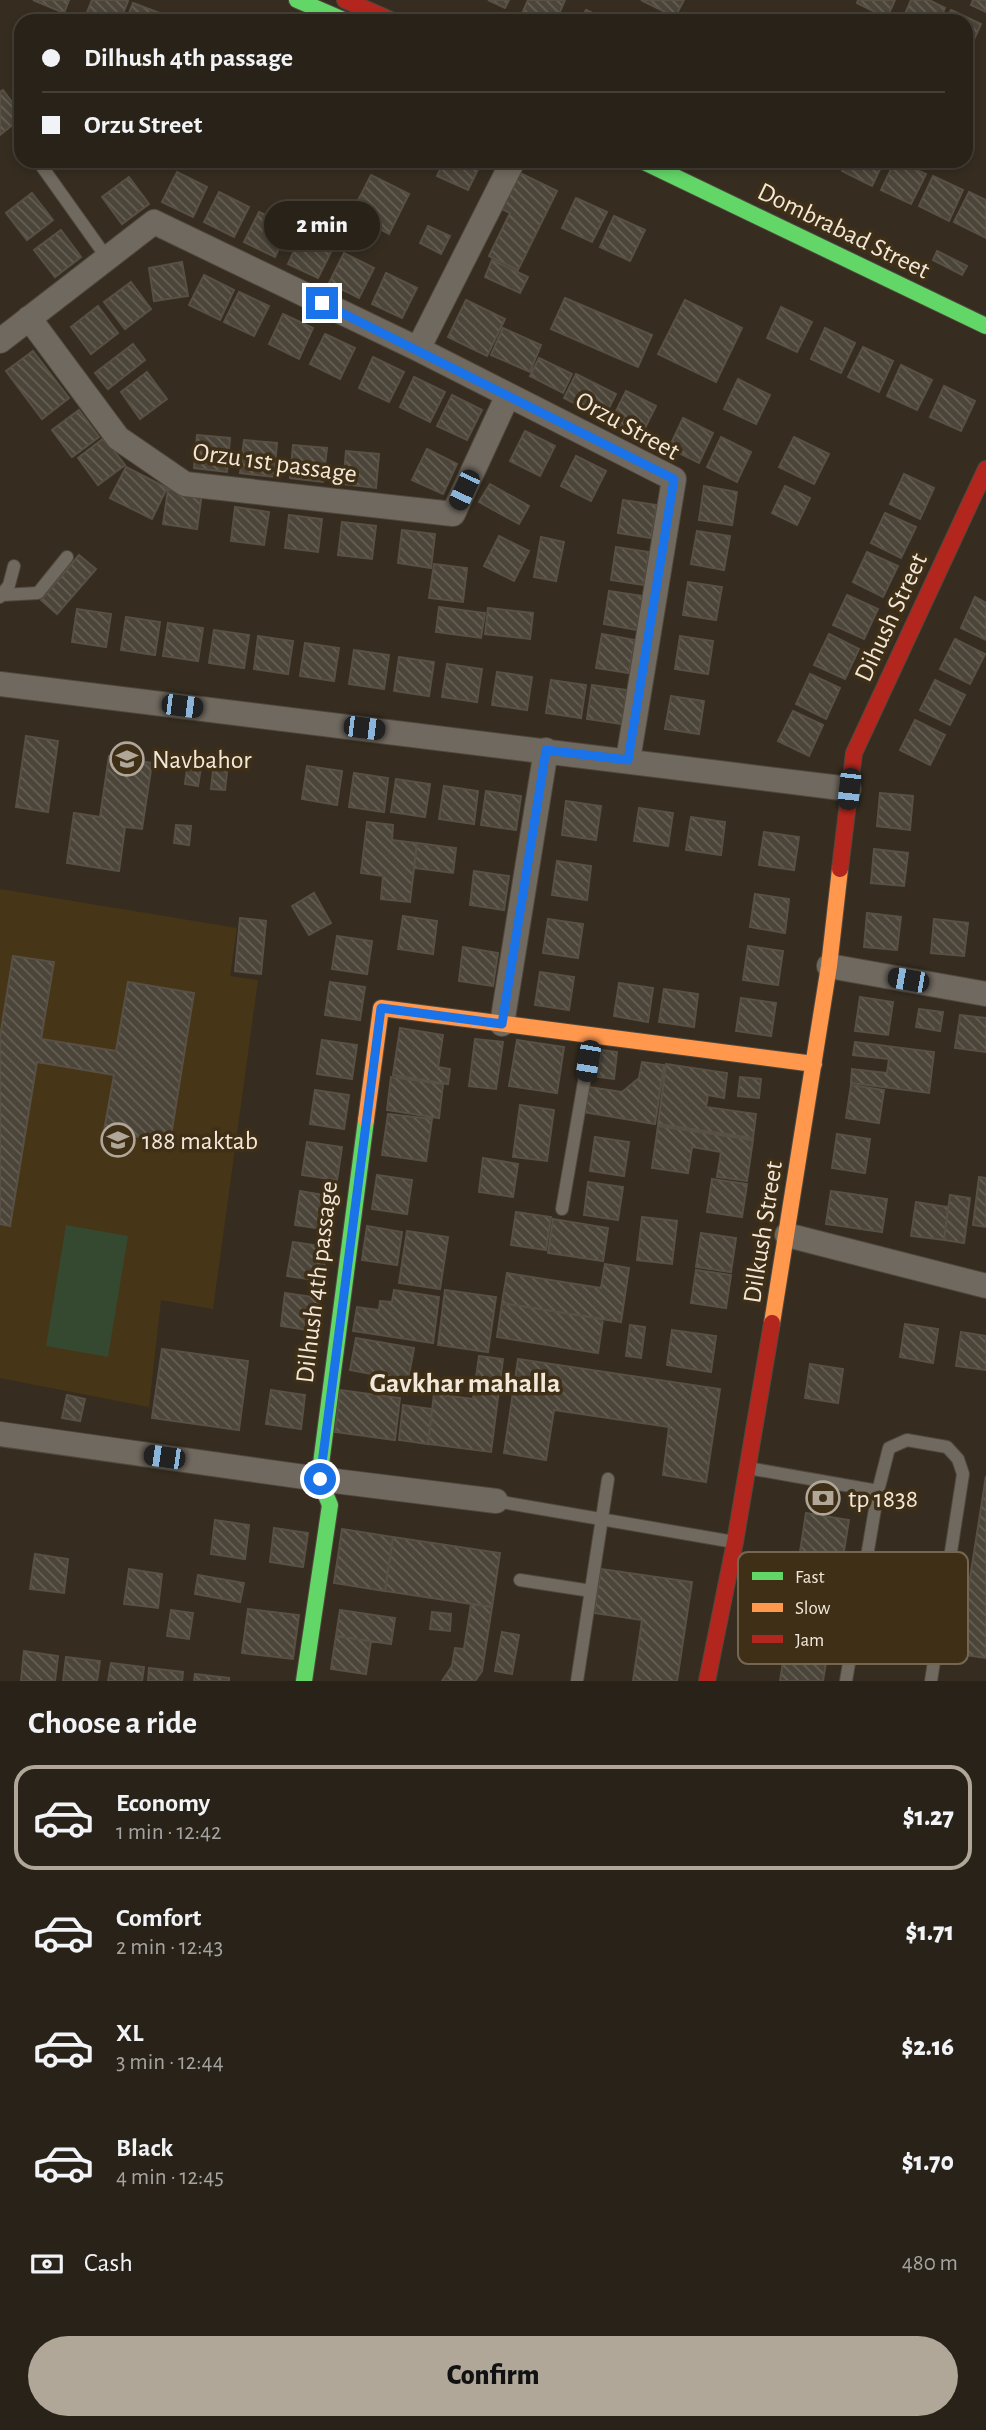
<!DOCTYPE html>
<html lang="en">
<head>
<meta charset="utf-8">
<style>
  :root { --surface:#282218; --page:#302a21; --text:#f1f3f6; --muted:#a5a4a2; --line:#443f37; --accent:#b0a799 }
  body { margin:0; font-family:"Alegreya Sans",sans-serif; background:var(--page); color:var(--text); height:100vh; display:flex; flex-direction:column; font-size:26px; white-space:nowrap }
  * { box-sizing:border-box; margin:0 }
  p { font-size:23px; color:var(--muted) }
  .icon { flex:none; width:38px; height:38px; fill:none; stroke:currentColor; stroke-width:2; stroke-linecap:round; stroke-linejoin:round }
  .map { position:relative; height:1681px; overflow:hidden }
  .sheet { display:flex; flex-direction:column; background:var(--surface); flex:1 }
  .sheet>* { flex:none }
  .hud { position:absolute; left:14px; top:14px; width:959px; height:154px; border-radius:21px; box-shadow:0 4px 10px #0003,0 0 0 2px var(--line); display:grid; align-content:center; height:154px; padding:0 28px; background:var(--surface) }
  .end { position:absolute; width:32px; height:32px; margin:-16px; border:9px solid #1a73e8; background:#fff; box-shadow:0 0 0 4px #fff }
  .from { border-radius:50% }
  .bubble { position:absolute; height:49px; border-radius:24px; background:var(--surface); box-shadow:0 4px 10px #0003,0 0 0 2px var(--line); font-size:23px; font-weight:800; line-height:49px; text-align:center }
  .car { position:absolute; width:21px; height:42px; margin:-21px -10px; border-radius:9px; box-shadow:0 0 5px 2px #0007; background:linear-gradient(#222 24%,#8ab4d8 0 40%,#222 0 76%,#8ab4d8 0 86%,#222 0) }
  .hud b { display:flex; align-items:center; gap:24px; height:66px; font-size:26px }
  .hud b+b { border-top:2px solid var(--line) }
  .hud i { width:18px; height:18px; background:var(--text) }
  ul { padding:0; list-style:none }
  li { display:flex; align-items:center; gap:21px; height:105px; margin:0 14px 10px; padding:0 14px; border:4px solid transparent; border-radius:21px }
  li div { flex:1 }
  li b { display:block; font-size:26px }
  li em { font-style:normal; font-weight:800 }
  li.selected { border-color:var(--accent) }
  li>.icon { width:63px; height:63px; stroke-width:1.5 }
  h2 { padding:0 28px; font-size:32px; line-height:84px }
  .pay { display:flex; align-items:center; gap:18px; height:77px; padding:0 28px; font-size:26px }
  .pay p { margin-inline-start:auto }
  .cta { display:flex; gap:14px; margin-top:auto; padding:14px 28px }
  .cta a { flex:1; height:80px; border-radius:42px; background:var(--accent); color:#111; font-size:28px; font-weight:800; line-height:80px; text-align:center }
  .map>svg:first-child { display:block }
  .built { fill:#473517 }
  .pitch { fill:#34492f }
  .building { fill:url(#building-back-hatch); stroke:#585045; stroke-width:2 }
  .lines { fill:none; stroke-linecap:round; stroke-linejoin:round }
  .lane-casing { stroke:#50483d; stroke-width:14 }
  .street-casing { stroke:#50483d; stroke-width:26 }
  .fast-casing { stroke:#50483d; stroke-width:18 }
  .slow-casing { stroke:#50483d; stroke-width:18 }
  .jam-casing { stroke:#50483d; stroke-width:18 }
  .lane { stroke:#70695f; stroke-width:12 }
  .street { stroke:#70695f; stroke-width:24 }
  .fast { stroke:#63d668; stroke-width:16 }
  .slow { stroke:#ff974d; stroke-width:16 }
  .jam { stroke:#b3261e; stroke-width:16 }
  .route { stroke:#1a73e8; stroke-width:9 }
  .labels { text-anchor:middle; stroke-width:7; stroke-linejoin:round; paint-order:stroke }
  .street-label { font-size:26px; fill:#f2e8da; stroke:#3f2f17 }
  .poi-label { font-size:26px; fill:#f2e8da; stroke:#3f2f17; text-anchor:start }
  .neighbourhood-label { font-size:28px; font-weight:bold; fill:#f2e8da; stroke:#3f2f17 }
  .key { fill:#3f2f17; stroke:#756652; stroke-width:2 }
  .key-label { font-size:19px; fill:#f2e8da }
</style>
</head>
<body>
<div class="map">
<svg width="986" height="1681" viewBox="0 0 986 1681">
  <defs>
    <pattern id="building-back-hatch" width="6" height="6" patternUnits="userSpaceOnUse" patternTransform="scale(1.75)"><rect width="6" height="6" fill="#4b4439"/><path d="M-1 5l2 2M0 0l6 6M5-1l2 2" fill="none" stroke="#655f55"/></pattern>
  </defs>
  <rect width="100%" height="100%" fill="#362d20"/>
  <path class="built" d="M0 889 237 928 230 976 258 980 213 1309 161 1300 149 1407 0 1378Z"/>
  <path class="pitch" d="M66 1225 128 1236 108 1357 46 1346Z"/>
  <path class="building" d="M33 0H69L64 13Z
    M92 0H126L128 1 120 21H86L84 20Z
    M488 0H509L505 8Z
    M528 0H565L556 21H532L521 16Z
    M641 0H684L675 17Z
    M858 0H895L887 18 857 3Z
    M911 0H929L945 8 939 21H902Z
    M973 0H986V12L971 5Z
    M133 3 165 15 162 21H126Z
    M586 10 609 21H580Z
    M951 10 981 24 967 55 966 21H945Z
    M3 90 21 114V118L0 135V92Z
    M444 161H482L468 190 437 176Z
    M846 161H884L872 186 842 171Z
    M895 161 926 174 911 204 881 190Z
    M177 172 207 187 193 217 162 202Z
    M520 173 557 191 518 270 489 256 510 213 502 209Z
    M371 175 409 194 389 234 351 214Z
    M933 176 963 190 949 221 919 206Z
    M129 177 149 204 122 224 102 197Z
    M219 192 249 207 234 237 204 222Z
    M969 192 986 200V238L954 222Z
    M32 193 53 220 27 240 6 213Z
    M576 198 607 212 592 242 562 228Z
    M259 212 289 226 275 257 244 242Z
    M614 216 645 230 630 261 600 247Z
    M428 226 450 236 441 254 420 243Z
    M61 230 81 257 55 277 34 250Z
    M302 233 333 248 318 278 288 264Z
    M937 251 967 266 962 275 933 260Z
    M344 253 374 268 359 298 329 283Z
    M492 260 528 277 520 293 485 277Z
    M182 262 188 296 154 301 149 268Z
    M386 273 417 288 402 318 372 304Z
    M204 275 234 290 220 320 189 305Z
    M131 282 151 309 125 329 104 302Z
    M239 292 269 306 254 336 224 322Z
    M565 298 652 335 638 367 551 329Z
    M466 300 505 319 487 356 448 337Z
    M685 300 742 328 716 382 658 354Z
    M98 306 118 333 91 354 71 327Z
    M781 307 812 322 797 352 767 338Z
    M283 314 313 328 299 359 269 344Z
    M503 328 541 345 530 372 491 355Z
    M825 328 855 343 841 373 811 359Z
    M325 334 355 348 340 379 310 364Z
    M133 344 145 360 108 389 95 373Z
    M863 347 893 361 879 392 848 377Z
    M33 351 69 398 42 419 6 371Z
    M373 357 404 372 389 402 359 388Z
    M539 358 572 374 563 393 530 376Z
    M901 365 932 380 917 410 887 396Z
    M147 372 167 399 140 419 121 392Z
    M576 374 616 394 604 418 564 398Z
    M414 377 445 392 430 422 400 407Z
    M738 379 770 395 756 424 724 409Z
    M944 386 975 401 961 431 930 417Z
    M626 391 656 406 641 436 611 421Z
    M452 395 482 410 467 440 437 426Z
    M79 410 99 437 72 457 52 430Z
    M683 418 713 433 699 463 669 448Z
    M525 431 555 446 540 476 510 461Z
    M197 435 230 438 227 472 194 468Z
    M721 437 751 452 737 482 707 467Z
    M794 437 829 454 814 484 779 467Z
    M104 438 125 465 98 485 78 458Z
    M244 440 277 443 274 477 240 473Z
    M293 445 327 448 323 482 290 478Z
    M427 449 457 464 443 494 412 480Z
    M346 451 379 454 376 488 343 484Z
    M576 456 606 471 591 501 561 486Z
    M126 467 167 488 152 519 110 498Z
    M904 474 934 488 920 519 890 504Z
    M490 484 529 506 519 524 479 502Z
    M704 486 737 492 732 525 699 520Z
    M785 486 810 498 797 525 772 513Z
    M168 489 202 493 197 529 163 524Z
    M623 500 657 505 651 538 618 533Z
    M235 507 269 512 264 545 231 541Z
    M885 513 916 527 901 558 871 543Z
    M289 515 322 519 318 552 285 548Z
    M342 522 376 526 372 559 338 555Z
    M402 530 435 534 431 568 398 563Z
    M697 531 730 536 724 570 691 564Z
    M499 536 529 551 514 581 484 566Z
    M541 537 564 542 556 581 534 577Z
    M616 547 649 552 644 585 611 580Z
    M867 552 898 566 883 597 853 582Z
    M79 555 96 569 57 614 41 600Z
    M434 564 467 568 463 602 429 598Z
    M688 582 722 587 716 620 683 615Z
    M609 591 643 596 637 630 604 624Z
    M847 595 878 609 864 639 833 625Z
    M975 597 986 603V640L961 628Z
    M439 607 485 613 481 638 436 632Z
    M488 608 533 613 530 639 485 634Z
    M77 609 111 614 106 647 72 642Z
    M126 617 160 622 155 655 121 650Z
    M168 623 203 628 198 661 163 656Z
    M214 630 249 635 244 668 209 663Z
    M602 634 635 640 629 673 596 668Z
    M829 634 859 649 845 679 814 665Z
    M258 636 293 641 288 674 254 669Z
    M680 636 713 641 708 674 675 669Z
    M955 639 985 654 970 684 940 669Z
    M305 643 339 648 334 681 300 676Z
    M354 650 389 655 384 689 349 684Z
    M399 657 434 662 429 696 394 691Z
    M447 664 482 669 477 702 442 697Z
    M497 672 532 677 527 710 492 705Z
    M810 674 840 688 826 719 796 704Z
    M551 680 586 685 581 718 546 713Z
    M935 680 965 695 950 725 920 710Z
    M592 685 627 690 622 724 587 719Z
    M671 696 704 701 699 734 665 729Z
    M793 711 823 725 809 756 778 741Z
    M915 720 945 735 930 765 900 750Z
    M26 736 58 741 48 812 16 807Z
    M109 756 152 763 142 829 125 827 119 871 67 863 74 813 100 817Z
    M188 760 202 761 198 786 185 784Z
    M214 762 228 764 225 790 211 789Z
    M307 766 342 771 337 805 302 799Z
    M354 773 388 778 384 812 349 807Z
    M396 779 430 784 425 817 391 812Z
    M444 786 478 791 474 824 439 819Z
    M486 791 521 796 516 830 481 825Z
    M880 793 913 796 910 830 877 826Z
    M566 801 601 806 596 840 562 835Z
    M639 808 673 813 668 846 634 841Z
    M691 817 725 822 721 855 686 850Z
    M367 822 393 825 392 840 417 843 410 902 381 899 383 876 361 873Z
    M176 825 191 826 189 845 174 843Z
    M764 832 799 837 794 870 759 865Z
    M417 843 456 848 453 873 414 868Z
    M874 849 908 853 904 886 871 883Z
    M557 861 591 866 587 900 552 895Z
    M474 871 509 876 504 910 470 905Z
    M314 893 331 923 309 935 292 906Z
    M755 894 789 899 785 933 750 927Z
    M867 913 901 917 897 950 864 947Z
    M403 916 437 921 433 954 398 949Z
    M240 918 266 921 261 974 235 971Z
    M548 919 583 924 578 958 543 953Z
    M934 919 968 923 964 956 931 953Z
    M337 936 372 941 367 974 332 969Z
    M748 946 783 951 778 985 743 980Z
    M463 947 498 953 493 986 459 981Z
    M13 956 54 962 41 1039 116 1051 128 982 194 993 170 1142 104 1131 114 1075 37 1062 10 1226 0 1224V1037Z
    M540 972 574 977 569 1010 535 1005Z
    M330 982 365 987 360 1020 325 1015Z
    M619 983 653 988 648 1022 614 1016Z
    M664 989 698 994 694 1027 659 1022Z
    M860 997 893 1002 888 1035 855 1031Z
    M741 998 776 1003 771 1036 736 1031Z
    M919 1009 943 1012 940 1031 916 1027Z
    M960 1015 986 1018V1052L955 1048Z
    M400 1028 443 1035 438 1067 450 1069 448 1084 393 1075Z
    M475 1039 503 1042 496 1089 469 1086Z
    M322 1040 357 1045 352 1079 317 1074Z
    M517 1040 564 1047 557 1093 509 1086Z
    M855 1042 934 1052 929 1093 851 1083 852 1069 887 1073 889 1059 853 1055Z
    M601 1050 617 1052 614 1079 598 1077Z
    M642 1062 664 1065 655 1124 583 1112 588 1087 622 1092 639 1078Z
    M666 1064 727 1073 724 1098 708 1095 706 1107 756 1114 753 1138 658 1124Z
    M391 1077 443 1084 439 1118 387 1110Z
    M740 1077 761 1079 759 1098 738 1096Z
    M851 1085 884 1090 879 1123 846 1118Z
    M315 1090 349 1095 344 1129 310 1124Z
    M520 1105 554 1110 547 1161 513 1157Z
    M388 1114 432 1119 426 1161 382 1155Z
    M658 1126 753 1140 747 1181 717 1177 721 1152 692 1147 688 1173 652 1168Z
    M837 1134 870 1139 865 1173 832 1168Z
    M595 1137 629 1142 624 1176 590 1171Z
    M307 1142 342 1147 337 1180 302 1175Z
    M483 1158 518 1164 513 1197 479 1192Z
    M377 1175 412 1180 407 1214 372 1209Z
    M979 1177 986 1178V1227L973 1225Z
    M712 1179 747 1184 742 1217 707 1212Z
    M588 1182 623 1187 618 1220 584 1215Z
    M300 1191 335 1197 330 1230 295 1225Z
    M831 1191 887 1199 882 1232 826 1224Z
    M950 1195 970 1198 964 1243 944 1240Z
    M916 1202 948 1207 944 1240 911 1236Z
    M516 1212 551 1217 546 1250 511 1245Z
    M642 1217 677 1221 672 1264 637 1260Z
    M553 1219 608 1228 603 1261 548 1253Z
    M367 1226 402 1232 397 1265 362 1260Z
    M407 1231 448 1237 440 1289 399 1283Z
    M701 1233 736 1238 731 1272 696 1267Z
    M293 1242 327 1247 322 1281 287 1276Z
    M605 1264 629 1268 621 1322 502 1303 507 1273 601 1288Z
    M696 1270 731 1275 726 1308 691 1303Z
    M394 1290 439 1297 433 1343 353 1331 357 1307 379 1310 380 1301 392 1302Z
    M445 1290 496 1297 488 1352 438 1345Z
    M285 1293 320 1298 315 1331 281 1326Z
    M502 1303 603 1319 598 1353 497 1337Z
    M905 1324 938 1329 933 1363 900 1357Z
    M630 1325 645 1327 641 1358 626 1356Z
    M672 1330 716 1336 711 1372 667 1365Z
    M961 1332 986 1336V1370L956 1366Z
    M356 1338 414 1348 408 1381 350 1370Z
    M162 1349 248 1361 239 1430 152 1418Z
    M479 1356 503 1359 491 1452 428 1444 434 1394 473 1399Z
    M518 1359 720 1389 706 1482 663 1475 669 1427 554 1410 546 1460 504 1453Z
    M810 1364 843 1369 838 1403 805 1398Z
    M271 1390 305 1395 301 1429 266 1424Z
    M340 1390 400 1398 395 1440 335 1432Z
    M67 1395 85 1399 80 1421 62 1418Z
    M403 1405 432 1409 428 1444 399 1440Z
    M986 1476V1658L958 1654Z
    M806 1513 849 1520 823 1681H780Z
    M215 1520 249 1525 245 1559 211 1554Z
    M274 1528 308 1533 303 1567 270 1562Z
    M342 1529 393 1537 385 1591 334 1583Z
    M393 1537 500 1553 492 1607 385 1591Z
    M35 1554 68 1559 64 1593 30 1589Z
    M129 1569 162 1574 158 1608 124 1604Z
    M601 1569 692 1582 677 1681H633L642 1620 594 1613Z
    M198 1575 244 1583 240 1602 195 1594Z
    M471 1604 492 1607 482 1671 475 1681H442L452 1666 455 1648 464 1649Z
    M248 1609 299 1615 293 1659 242 1653Z
    M171 1610 193 1613 189 1639 167 1636Z
    M340 1610 395 1618 391 1644 336 1636Z
    M432 1612 451 1614 450 1631 430 1629Z
    M502 1632 519 1635 512 1674 495 1671Z
    M336 1636 371 1641 366 1674 331 1669Z
    M24 1651 58 1656 55 1681H21Z
    M66 1657 100 1661 97 1681H63Z
    M111 1663 144 1667 142 1681H108Z
    M149 1668 183 1672 182 1681H148Z
    M195 1674 229 1678V1681H194Z"/>
  <g class="lines">
    <defs>
      <path id="lane" d="M19 135 21 137
        M38 161 107 258
        M2 595 38 593 67 557
        M0 597 9 585 14 566
        M562 1209 592 1036
        M748 1468 878 1491 889 1448 907 1440 947 1447 958 1459 963 1474 931 1681
        M496 1501 734 1542
        M520 1580 591 1591
        M577 1681 608 1479
        M846 1681 878 1491"/>
      <path id="street" d="M29 318 118 438 185 484 453 514 508 395
        M0 341 154 222 418 349 674 479 628 760
        M418 349 513 161
        M0 684 849 789
        M829 966 986 994
        M502 1024 546 750
        M787 1235 986 1286
        M0 1434 319 1479 496 1501"/>
      <path id="fast" d="M297 0 346 21
        M642 161 986 326
        M304 1681 330 1505 319 1479 366 1120"/>
      <path id="slow" d="M366 1120 381 1008 814 1064
        M772 1323 829 966 840 869"/>
      <path id="jam" d="M345 0 393 21
        M840 869 854 753 986 469
        M707 1681 735 1542 772 1323"/>
    </defs>
    <use href="#lane" class="lane-casing"/>
    <use href="#street" class="street-casing"/>
    <use href="#fast" class="fast-casing"/>
    <use href="#slow" class="slow-casing"/>
    <use href="#jam" class="jam-casing"/>
    <use href="#lane" class="lane"/>
    <use href="#street" class="street"/>
    <use href="#fast" class="fast"/>
    <use href="#slow" class="slow"/>
    <use href="#jam" class="jam"/>
  </g>
  <g class="lines">
    <path class="route" d="M320 1479 381 1008 502 1024 546 750 628 760 674 479 322 303"/>
  </g>
  <defs>
    <symbol id="school-ring" viewBox="-11 -11 22 22"><circle r="9.5" fill="#3f2f17" stroke="#b0a799" stroke-width="1.5"/><path d="M0-5L7-2L0 1L-7-2ZM-4 1L0 2.5L4 1V4Q0 6-4 4Z" fill="#b0a799"/></symbol>
    <symbol id="bank-ring" viewBox="-11 -11 22 22"><circle r="9.5" fill="#3f2f17" stroke="#b0a799" stroke-width="1.5"/><path d="M-6-4H6V4H-6ZM0-2.3a2.3 2.3 0 1 0 0 4.6a2.3 2.3 0 1 0 0-4.6Z" fill="#b0a799"/></symbol>
  </defs>
  <g fill-rule="evenodd">
    <use href="#school-ring" x="108" y="740" width="38" height="38"/>
    <use href="#school-ring" x="99" y="1121" width="38" height="38"/>
    <use href="#bank-ring" x="804" y="1479" width="38" height="38"/>
  </g>
  <g class="labels">
    <g class="street-label">
      <text transform="translate(844 230) rotate(26)" y="9">Dombrabad Street</text>
      <text transform="translate(628 425) rotate(29)" y="9">Orzu Street</text>
      <text transform="translate(275 462) rotate(8)" y="9">Orzu 1st passage</text>
      <text transform="translate(890 617) rotate(-65)" y="9">Dihush Street</text>
      <text transform="translate(762 1232) rotate(-81)" y="9">Dilkush Street</text>
      <text transform="translate(316 1282) rotate(-83)" y="9">Dilhush 4th passage</text>
    </g>
    <g class="poi-label">
      <text x="152" y="768">Navbahor</text>
      <text x="142" y="1149">188 maktab</text>
      <text x="848" y="1507">tp 1838</text>
    </g>
    <g class="neighbourhood-label">
      <text x="465" y="1392">Gavkhar mahalla</text>
    </g>
  </g>
  <rect x="738" y="1552" width="230" height="112" rx="10" class="key"/>
  <rect x="752" y="1572" width="31" height="8" fill="#63d668"/>
  <rect x="752" y="1603" width="31" height="9" fill="#ff974d"/>
  <rect x="752" y="1635" width="31" height="8" fill="#b3261e"/>
  <g class="key-label">
    <text x="795" y="1583">Fast</text>
    <text x="795" y="1614">Slow</text>
    <text x="795" y="1646">Jam</text>
  </g>
</svg>
<i class="end from" style="left:320px;top:1479px"></i>
<i class="end" style="left:322px;top:303px"></i>
<div class="bubble" style="left:264px;top:201px;width:116px">2 min</div>
<i class="car" style="left:464px;top:490px;rotate:205deg"></i>
<i class="car" style="left:182px;top:706px;rotate:97deg"></i>
<i class="car" style="left:364px;top:728px;rotate:97deg"></i>
<i class="car" style="left:849px;top:789px;rotate:186deg"></i>
<i class="car" style="left:908px;top:980px;rotate:280deg"></i>
<i class="car" style="left:588px;top:1061px;rotate:190deg"></i>
<i class="car" style="left:164px;top:1457px;rotate:278deg"></i>
<div class="hud">
<b><i class="from"></i>Dilhush 4th passage</b>
<b><i></i>Orzu Street</b>
</div>
</div>
<section class="sheet">
<h2>Choose a ride</h2>
<ul>
<li class="selected"><svg class="icon" aria-label="car" viewBox="0 0 24 24"><path d="M5 17H2v-5l4-1 3-4h7l3 4 3 1v5h-3M9 17h6M6 11h13"/><circle cx="7" cy="17" r="2"/><circle cx="17" cy="17" r="2"/></svg><div><b>Economy</b><p>1 min · 12:42</p></div><em>$1.27</em></li>
<li><svg class="icon" aria-label="car" viewBox="0 0 24 24"><path d="M5 17H2v-5l4-1 3-4h7l3 4 3 1v5h-3M9 17h6M6 11h13"/><circle cx="7" cy="17" r="2"/><circle cx="17" cy="17" r="2"/></svg><div><b>Comfort</b><p>2 min · 12:43</p></div><em>$1.71</em></li>
<li><svg class="icon" aria-label="car" viewBox="0 0 24 24"><path d="M5 17H2v-5l4-1 3-4h7l3 4 3 1v5h-3M9 17h6M6 11h13"/><circle cx="7" cy="17" r="2"/><circle cx="17" cy="17" r="2"/></svg><div><b>XL</b><p>3 min · 12:44</p></div><em>$2.16</em></li>
<li><svg class="icon" aria-label="car" viewBox="0 0 24 24"><path d="M5 17H2v-5l4-1 3-4h7l3 4 3 1v5h-3M9 17h6M6 11h13"/><circle cx="7" cy="17" r="2"/><circle cx="17" cy="17" r="2"/></svg><div><b>Black</b><p>4 min · 12:45</p></div><em>$1.70</em></li>
</ul>
<div class="pay"><svg class="icon" aria-label="cash" viewBox="0 0 24 24"><path d="M3 7h18v10H3z"/><circle cx="12" cy="12" r="2"/></svg>Cash<p>480 m</p></div>
<div class="cta"><a>Confirm</a></div>
</section>
</body>
</html>
